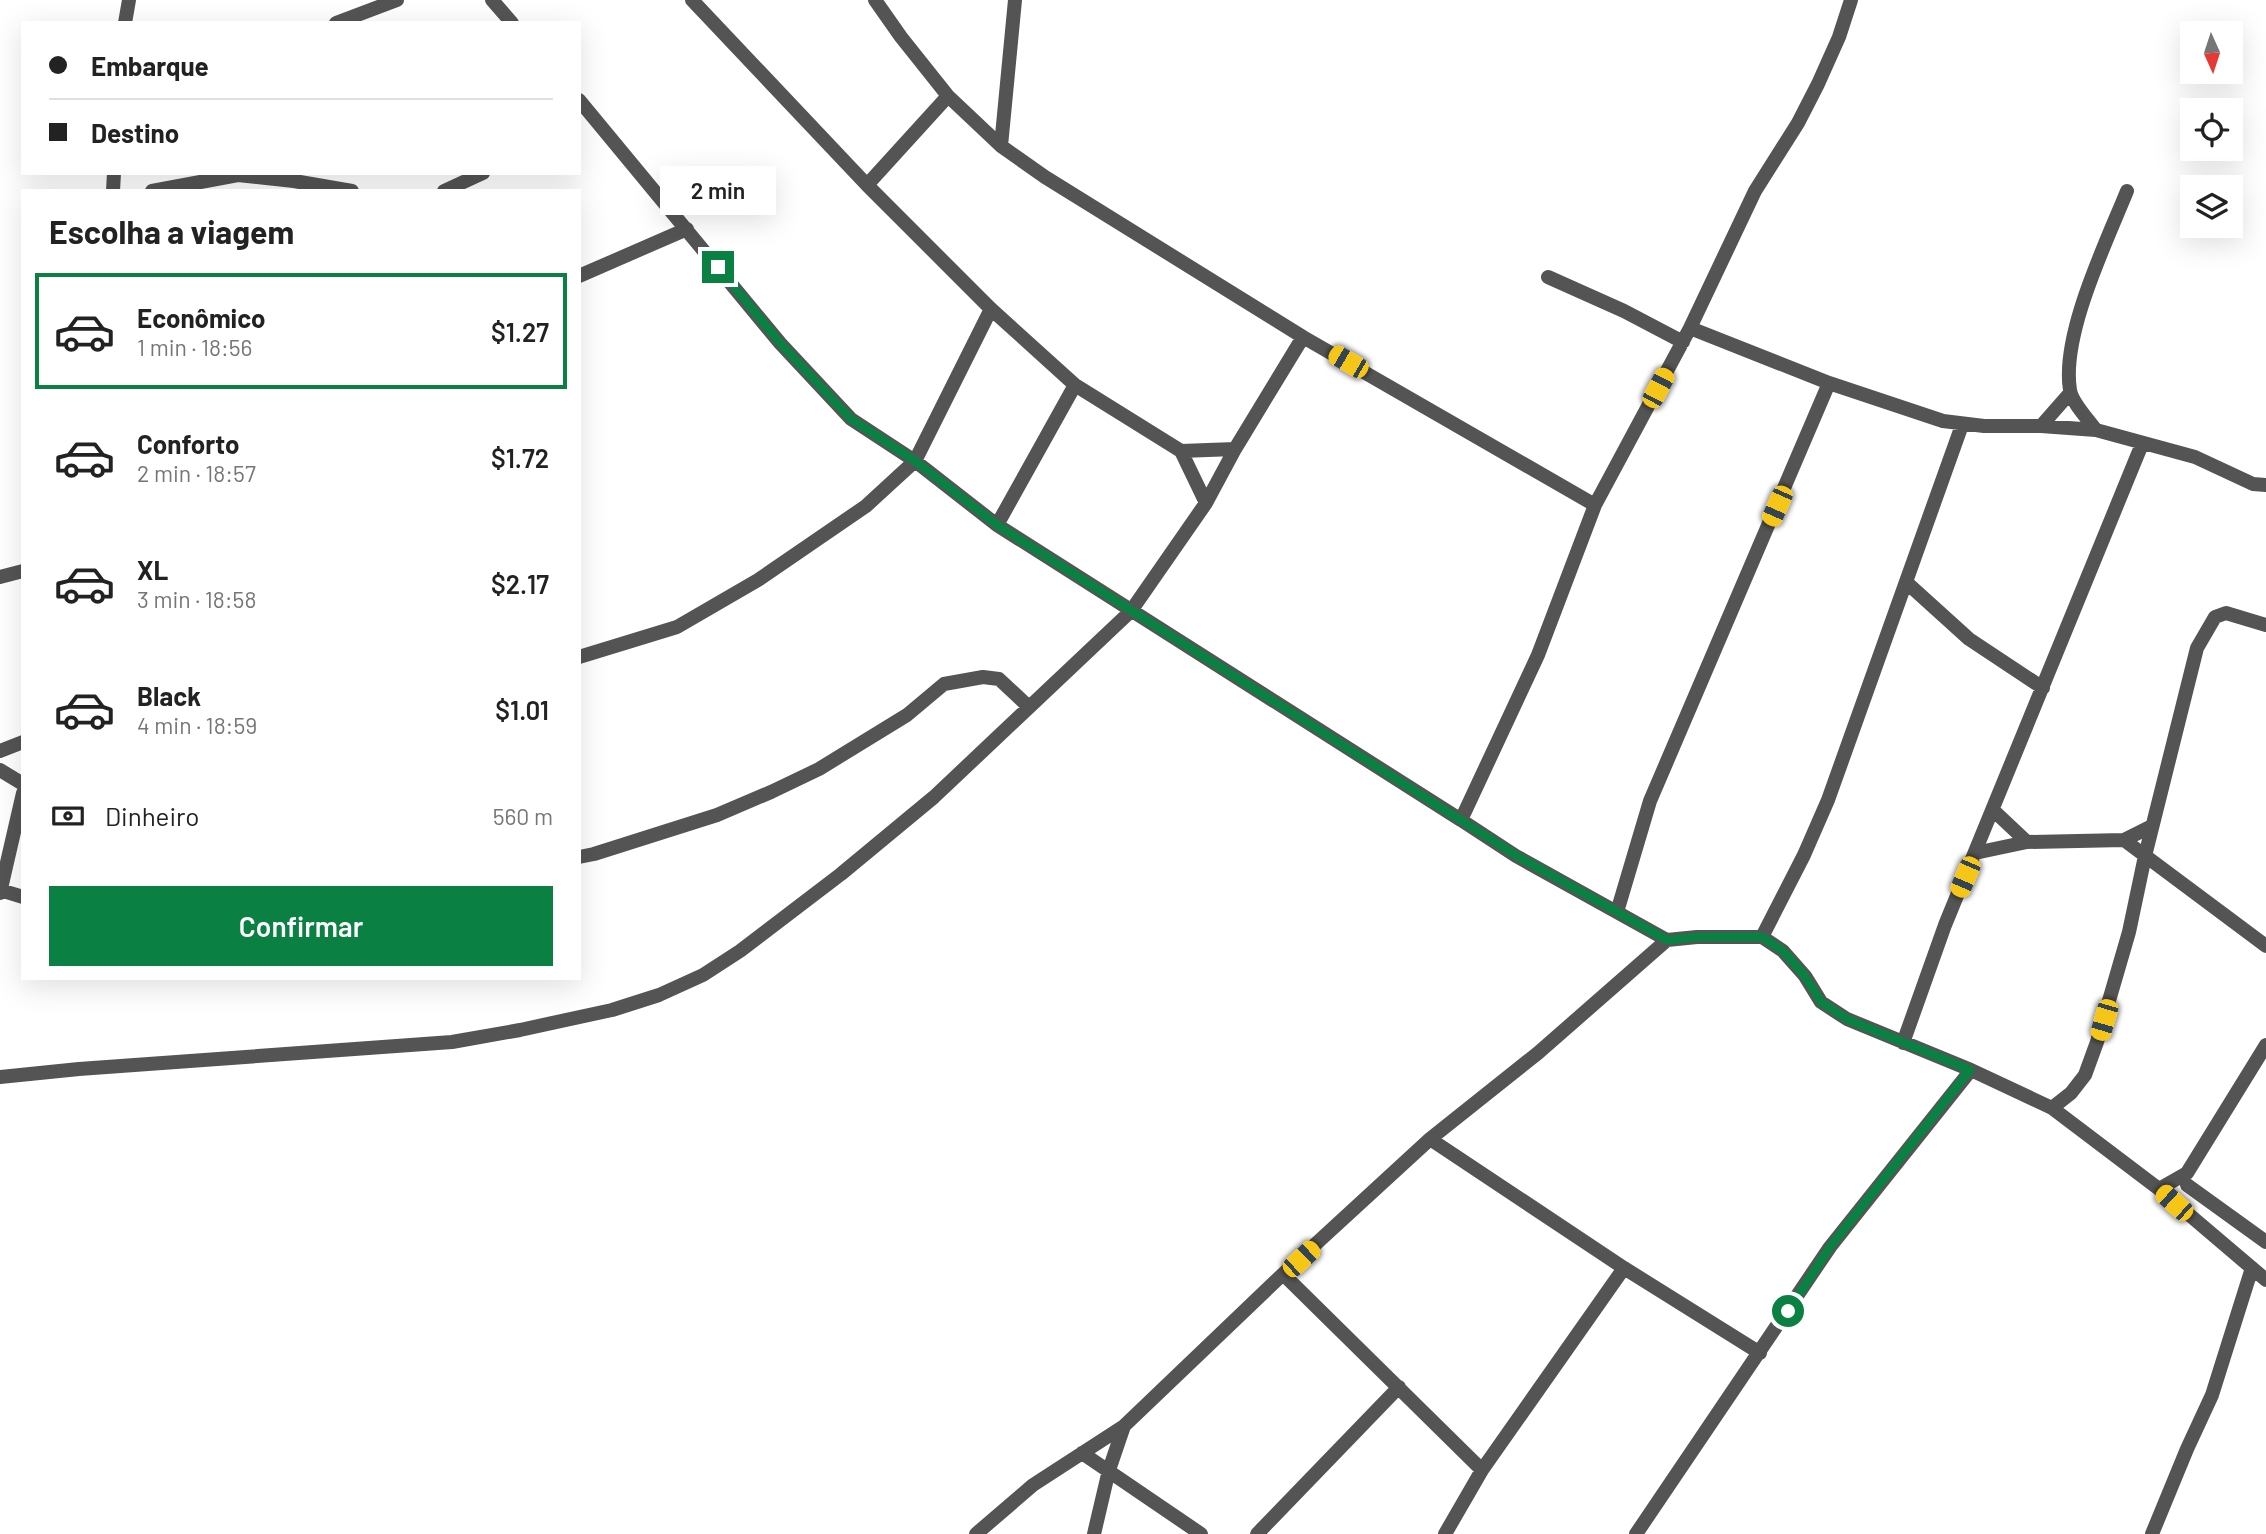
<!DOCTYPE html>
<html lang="pt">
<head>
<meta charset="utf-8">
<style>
  :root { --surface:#fff; --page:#f2f2f2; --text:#222; --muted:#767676; --line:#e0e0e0; --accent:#0b8043 }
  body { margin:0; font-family:Barlow,sans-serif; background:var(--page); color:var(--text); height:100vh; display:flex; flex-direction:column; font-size:26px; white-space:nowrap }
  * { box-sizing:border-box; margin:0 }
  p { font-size:23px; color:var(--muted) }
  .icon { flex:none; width:38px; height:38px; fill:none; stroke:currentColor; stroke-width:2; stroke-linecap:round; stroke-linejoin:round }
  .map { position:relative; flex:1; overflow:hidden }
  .details { position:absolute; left:21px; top:189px; width:560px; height:791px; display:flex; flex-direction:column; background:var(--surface); border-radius:0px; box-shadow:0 7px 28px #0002 }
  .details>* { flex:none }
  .hud { position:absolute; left:21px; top:21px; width:560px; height:154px; border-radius:0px; box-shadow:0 7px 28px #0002; display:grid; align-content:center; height:154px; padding:0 28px; background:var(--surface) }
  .needle { width:46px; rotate:177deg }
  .fabs { position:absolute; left:2180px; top:21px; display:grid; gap:14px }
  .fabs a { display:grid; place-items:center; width:63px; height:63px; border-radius:0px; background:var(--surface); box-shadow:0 7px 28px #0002; font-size:35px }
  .end { position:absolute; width:32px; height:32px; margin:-16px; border:9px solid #0b8043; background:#fff; box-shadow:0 0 0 4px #fff }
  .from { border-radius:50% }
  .bubble { position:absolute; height:49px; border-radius:0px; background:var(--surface); box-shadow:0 7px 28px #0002; font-size:23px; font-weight:600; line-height:49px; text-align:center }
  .car { position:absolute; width:21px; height:42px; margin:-21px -10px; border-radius:9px; box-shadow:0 0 5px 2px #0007; background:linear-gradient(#f5c518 24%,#345 0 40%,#f5c518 0 76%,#345 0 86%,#f5c518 0) }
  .hud b { display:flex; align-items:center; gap:24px; height:66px; font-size:26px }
  .hud b+b { border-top:2px solid var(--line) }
  .hud i { width:18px; height:18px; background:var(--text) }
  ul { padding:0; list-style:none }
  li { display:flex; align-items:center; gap:21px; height:116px; margin:0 14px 10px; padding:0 14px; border:4px solid transparent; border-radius:0px }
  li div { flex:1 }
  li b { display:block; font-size:26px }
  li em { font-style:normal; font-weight:600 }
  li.on { border-color:var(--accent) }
  li>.icon { width:63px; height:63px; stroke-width:1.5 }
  h2 { padding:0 28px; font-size:32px; line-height:84px }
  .pay { display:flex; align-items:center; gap:18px; height:77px; padding:0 28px; font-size:26px }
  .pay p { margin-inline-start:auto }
  .button { display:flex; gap:14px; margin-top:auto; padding:14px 28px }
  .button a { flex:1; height:80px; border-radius:0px; background:var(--accent); color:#fff; font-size:28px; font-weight:600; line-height:80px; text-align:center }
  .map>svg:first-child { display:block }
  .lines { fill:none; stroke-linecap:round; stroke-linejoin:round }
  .street { stroke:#545454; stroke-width:14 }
  .route { stroke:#0b8043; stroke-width:9 }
</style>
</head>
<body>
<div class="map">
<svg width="2266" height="1534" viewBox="0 0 2266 1534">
  <rect width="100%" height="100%" fill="#fff"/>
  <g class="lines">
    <path class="street" d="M492 0 512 23
      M692 0 867 185 991 309 1075 385 1181 451
      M875 0 901 37 948 96 1001 146 1045 177 1303 337 1595 505
      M125 23 129 0
      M336 23 397 0
      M579 100 780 343 851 419 915 461 997 525 1461 820
      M1001 146 1015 0
      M867 185 948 96
      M113 191 114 173
      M152 191 238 175 294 181 352 191
      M444 191 483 173
      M579 276 687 229
      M1548 277 1624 311 1683 342
      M1690 328 1829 383 1943 421 1984 426H2041L2096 430 2195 457 2253 484 2266 485
      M2041 426 2070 393
      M2096 430C2088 419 2072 403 2070 390 2061 335 2106 243 2127 191
      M1206 503 1181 451 1235 449
      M997 525 1075 385
      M0 577 23 571
      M1906 582 1969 639 2043 688
      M579 657 677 627 758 580 866 506 915 461 991 309
      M0 751 23 742
      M0 770 23 784
      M1993 810 2027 842
      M2124 840 2266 946
      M1975 853 2027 842 2124 840 2152 826
      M579 857 594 854 717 815 771 792 819 769 907 715 944 684 983 677 999 679 1029 707
      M0 890 23 897
      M0 893 23 793
      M1617 912 1650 801 1829 383
      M1762 937 1804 855 1828 800 1962 425
      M1667 940 1516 856 1461 820 1538 655 1595 505 1690 328 1755 191 1798 123 1818 84 1839 37 1851 0
      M1903 1043 1945 925 2142 444
      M0 1077 79 1069 452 1042 520 1030 612 1010 659 995 703 975 740 951 841 874 934 797 1131 611 1206 503 1235 449 1303 337
      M2052 1108 2071 1093 2085 1075 2097 1042 2129 932 2145 856 2197 648 2215 617 2226 613 2266 625
      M1430 1139 1624 1268 1760 1353
      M2187 1185 2266 1242
      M2159 1189 2187 1173 2266 1045
      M1283 1274 1482 1470
      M1082 1453 1201 1534
      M976 1534 1033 1485 1124 1426 1283 1274 1430 1139 1538 1053 1667 940 1697 937H1762L1783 951 1805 976 1821 1002 1847 1019 1971 1070 2052 1108 2159 1189 2266 1280
      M1094 1534 1109 1470 1124 1426
      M1257 1534 1399 1387
      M1445 1534 1482 1470 1624 1268
      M1636 1534 1830 1247 1971 1070
      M2152 1534 2187 1449 2212 1395 2252 1268"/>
  </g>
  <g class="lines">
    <path class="route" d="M718 267 780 343 851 419 915 461 997 525 1517 856 1667 940 1697 937H1762L1783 951 1805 976 1821 1002 1847 1019 1970 1070 1830 1247 1788 1311"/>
  </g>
</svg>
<div class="fabs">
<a><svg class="needle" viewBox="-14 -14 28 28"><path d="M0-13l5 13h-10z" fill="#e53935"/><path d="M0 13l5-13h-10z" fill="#767676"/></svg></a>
<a><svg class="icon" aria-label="locate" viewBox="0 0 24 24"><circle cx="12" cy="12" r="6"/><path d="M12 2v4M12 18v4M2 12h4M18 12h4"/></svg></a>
<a><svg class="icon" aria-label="layers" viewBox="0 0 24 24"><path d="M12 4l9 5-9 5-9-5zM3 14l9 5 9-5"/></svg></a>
</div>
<i class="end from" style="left:1788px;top:1311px"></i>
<i class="end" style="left:718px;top:267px"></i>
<div class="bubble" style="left:660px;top:166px;width:116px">2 min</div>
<i class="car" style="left:1348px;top:362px;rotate:300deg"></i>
<i class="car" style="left:1658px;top:388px;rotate:28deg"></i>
<i class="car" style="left:1777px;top:506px;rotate:204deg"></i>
<i class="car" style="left:1965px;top:877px;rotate:203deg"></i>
<i class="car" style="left:2104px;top:1020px;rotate:196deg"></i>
<i class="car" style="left:2174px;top:1203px;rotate:312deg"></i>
<i class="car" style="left:1301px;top:1259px;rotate:47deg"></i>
<div class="hud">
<b><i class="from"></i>Embarque</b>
<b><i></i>Destino</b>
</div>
<section class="details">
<h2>Escolha a viagem</h2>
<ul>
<li class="on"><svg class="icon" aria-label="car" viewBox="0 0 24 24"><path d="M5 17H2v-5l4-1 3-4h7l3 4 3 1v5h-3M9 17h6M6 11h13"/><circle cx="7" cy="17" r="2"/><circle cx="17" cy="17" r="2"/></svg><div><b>Econômico</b><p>1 min · 18:56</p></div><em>$1.27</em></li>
<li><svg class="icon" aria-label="car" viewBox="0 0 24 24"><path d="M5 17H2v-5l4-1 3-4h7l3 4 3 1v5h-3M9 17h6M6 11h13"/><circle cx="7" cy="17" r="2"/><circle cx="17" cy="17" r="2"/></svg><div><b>Conforto</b><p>2 min · 18:57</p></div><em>$1.72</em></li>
<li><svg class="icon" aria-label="car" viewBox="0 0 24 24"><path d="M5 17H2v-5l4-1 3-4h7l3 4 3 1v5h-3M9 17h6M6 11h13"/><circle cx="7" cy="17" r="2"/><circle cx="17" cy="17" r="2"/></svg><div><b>XL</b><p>3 min · 18:58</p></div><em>$2.17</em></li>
<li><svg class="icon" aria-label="car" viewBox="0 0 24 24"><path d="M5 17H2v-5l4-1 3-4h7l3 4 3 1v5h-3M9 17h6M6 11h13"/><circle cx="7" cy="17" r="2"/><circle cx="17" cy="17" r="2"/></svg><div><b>Black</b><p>4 min · 18:59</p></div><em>$1.01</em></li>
</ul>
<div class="pay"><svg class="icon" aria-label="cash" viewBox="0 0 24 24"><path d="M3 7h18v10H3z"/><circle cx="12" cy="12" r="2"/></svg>Dinheiro<p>560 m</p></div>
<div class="button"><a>Confirmar</a></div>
</section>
</div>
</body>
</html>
